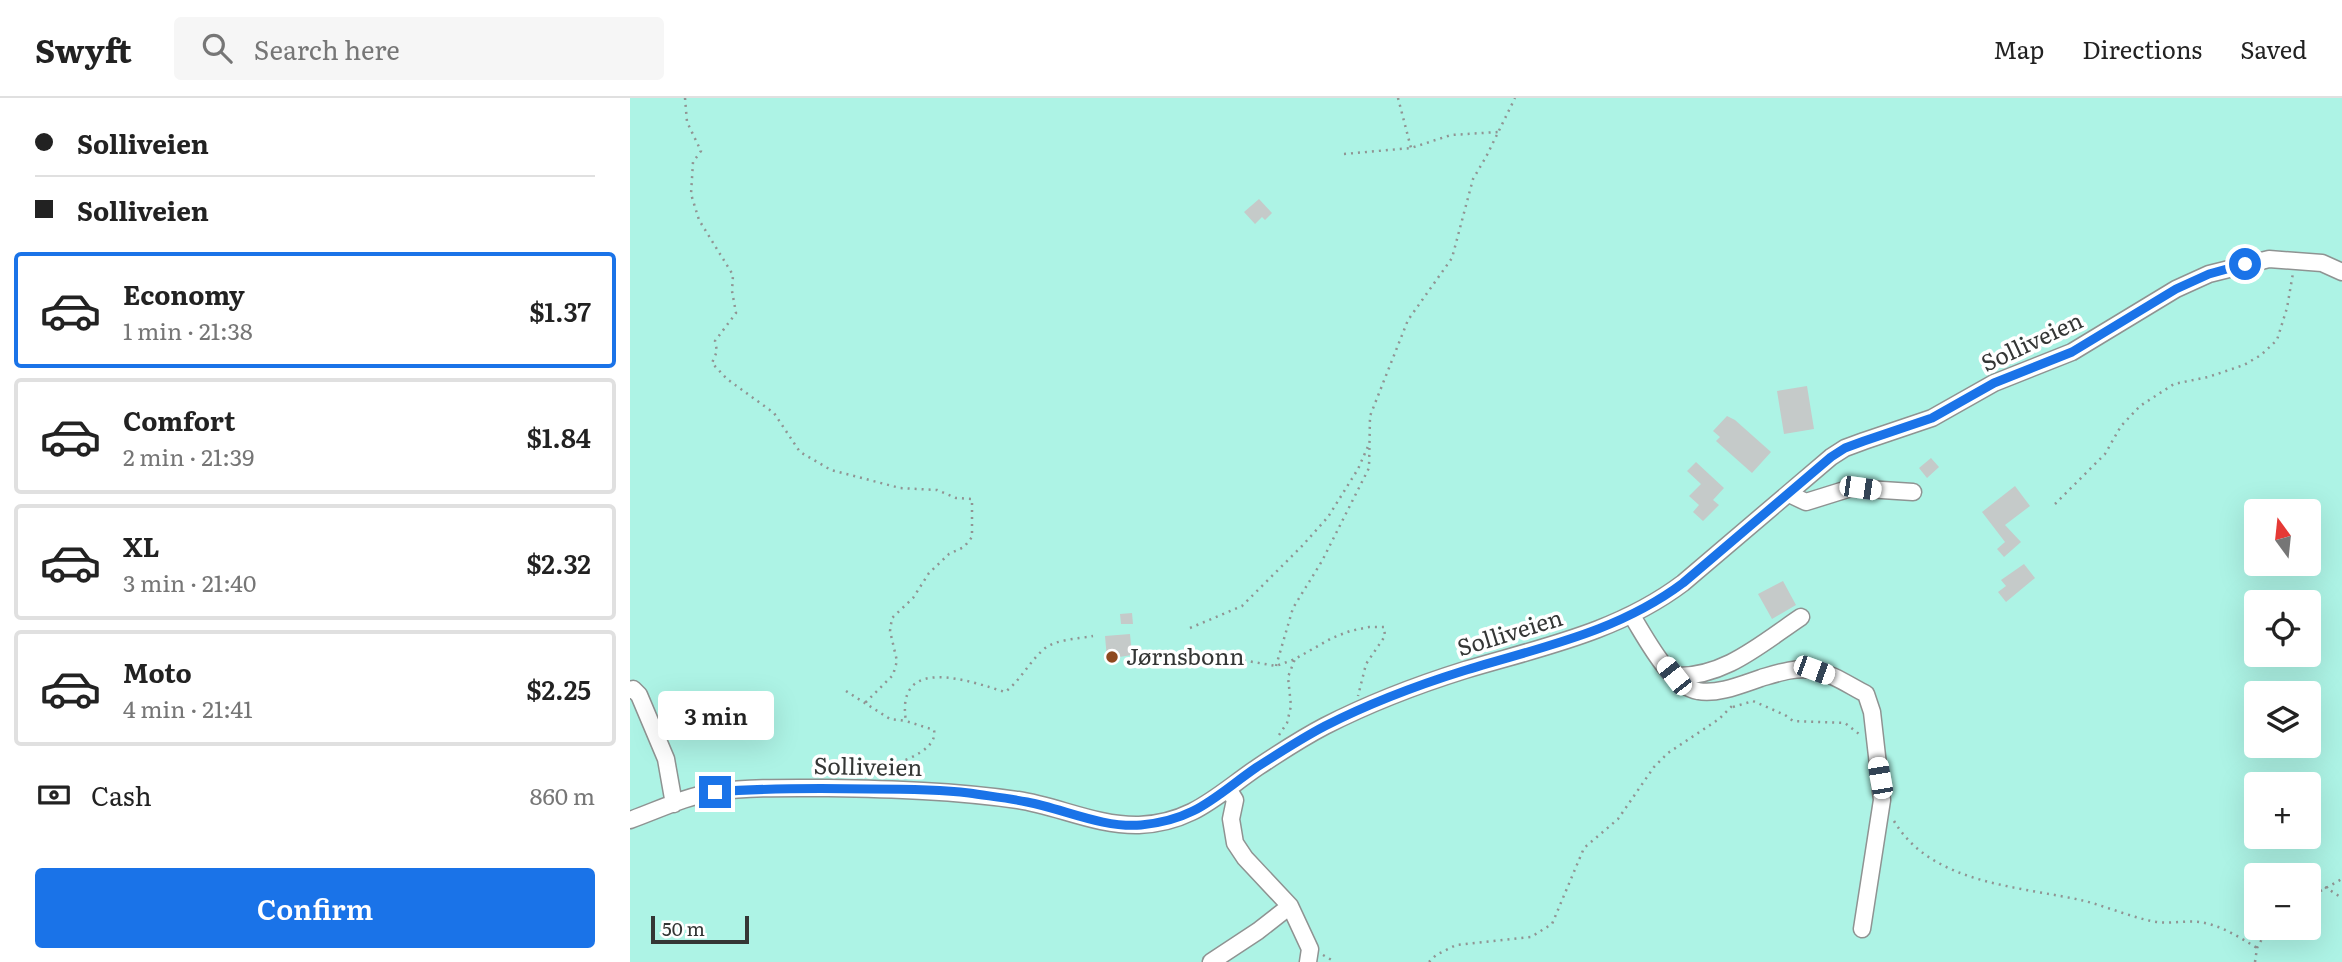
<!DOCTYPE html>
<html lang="en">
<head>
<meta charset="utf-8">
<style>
  :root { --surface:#fff; --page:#f6f6f6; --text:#222; --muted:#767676; --line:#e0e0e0; --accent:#1a73e8 }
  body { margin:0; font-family:Literata,serif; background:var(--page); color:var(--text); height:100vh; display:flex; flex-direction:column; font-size:26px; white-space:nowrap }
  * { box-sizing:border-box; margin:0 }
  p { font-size:23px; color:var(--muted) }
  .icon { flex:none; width:38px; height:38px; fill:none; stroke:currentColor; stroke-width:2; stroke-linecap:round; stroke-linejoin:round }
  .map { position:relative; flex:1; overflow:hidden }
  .sheet { display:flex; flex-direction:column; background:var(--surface); width:630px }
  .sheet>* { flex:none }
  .banner { display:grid; align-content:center; height:154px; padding:0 35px; background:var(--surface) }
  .needle { width:46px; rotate:345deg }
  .tools { position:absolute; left:1614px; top:401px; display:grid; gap:14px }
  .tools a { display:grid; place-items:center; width:77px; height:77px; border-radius:7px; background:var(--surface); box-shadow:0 7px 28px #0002; font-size:35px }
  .scale { position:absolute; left:21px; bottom:18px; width:98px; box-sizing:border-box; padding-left:7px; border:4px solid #343635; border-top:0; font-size:19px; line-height:24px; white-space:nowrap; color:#343635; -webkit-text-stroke:5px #fff; paint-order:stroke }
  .end { position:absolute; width:32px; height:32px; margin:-16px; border:9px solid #1a73e8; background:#fff; box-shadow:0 0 0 4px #fff }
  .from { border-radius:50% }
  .bubble { position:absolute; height:49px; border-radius:7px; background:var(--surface); box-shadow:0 7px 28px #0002; font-size:23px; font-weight:600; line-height:49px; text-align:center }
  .car { position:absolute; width:21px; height:42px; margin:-21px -10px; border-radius:9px; box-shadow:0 0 5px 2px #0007; background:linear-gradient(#fff 24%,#345 0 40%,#fff 0 76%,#345 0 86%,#fff 0) }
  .banner b { display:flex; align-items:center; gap:24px; height:66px; font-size:26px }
  .banner b+b { border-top:2px solid var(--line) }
  .banner i { width:18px; height:18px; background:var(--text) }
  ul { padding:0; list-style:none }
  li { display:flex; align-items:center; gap:21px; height:116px; margin:0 14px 10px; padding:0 21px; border:4px solid var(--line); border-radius:7px }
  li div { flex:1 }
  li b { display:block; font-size:26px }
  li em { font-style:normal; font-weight:600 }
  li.on { border-color:var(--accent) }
  li>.icon { width:63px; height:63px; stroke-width:1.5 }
  .pay { display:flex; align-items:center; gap:18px; height:77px; padding:0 35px; font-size:26px }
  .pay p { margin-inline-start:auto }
  .primary-button { display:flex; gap:14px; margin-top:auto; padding:14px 35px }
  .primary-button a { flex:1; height:80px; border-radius:7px; background:var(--accent); color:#fff; font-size:28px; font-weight:600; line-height:80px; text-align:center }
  header { display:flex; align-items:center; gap:42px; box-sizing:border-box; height:98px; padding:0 35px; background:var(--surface); border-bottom:2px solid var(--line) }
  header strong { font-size:33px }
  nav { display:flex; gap:38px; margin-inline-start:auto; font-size:24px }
  .search { width:490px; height:63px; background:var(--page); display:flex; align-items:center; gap:18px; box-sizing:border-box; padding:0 24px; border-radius:7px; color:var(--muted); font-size:26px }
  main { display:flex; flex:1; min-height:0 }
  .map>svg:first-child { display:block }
  .green { fill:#adf3e5; fill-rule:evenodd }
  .building { fill:#c5cac9 }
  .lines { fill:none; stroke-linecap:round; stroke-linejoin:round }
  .minor-casing { stroke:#8f9392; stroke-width:19 }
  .path { stroke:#909493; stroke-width:2.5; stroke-dasharray:2 5; stroke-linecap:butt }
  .minor { stroke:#fff; stroke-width:16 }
  .route { stroke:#1a73e8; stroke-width:9 }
  .poi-dot { fill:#8e491f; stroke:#fff; stroke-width:2.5 }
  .labels { text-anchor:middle; stroke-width:7; stroke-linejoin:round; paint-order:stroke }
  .street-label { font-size:23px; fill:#343635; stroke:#fff }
  .poi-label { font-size:23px; fill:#343635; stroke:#fff; text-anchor:start }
</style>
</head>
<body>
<header>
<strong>Swyft</strong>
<div class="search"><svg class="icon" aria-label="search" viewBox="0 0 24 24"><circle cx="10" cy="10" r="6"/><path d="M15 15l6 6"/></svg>Search here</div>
<nav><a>Map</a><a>Directions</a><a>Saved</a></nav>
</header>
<main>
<section class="sheet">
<div class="banner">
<b><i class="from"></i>Solliveien</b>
<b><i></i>Solliveien</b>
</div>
<ul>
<li class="on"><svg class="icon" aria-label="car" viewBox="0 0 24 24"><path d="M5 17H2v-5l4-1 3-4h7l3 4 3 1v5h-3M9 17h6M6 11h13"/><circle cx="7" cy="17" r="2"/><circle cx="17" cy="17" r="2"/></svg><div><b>Economy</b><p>1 min · 21:38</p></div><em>$1.37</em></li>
<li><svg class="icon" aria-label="car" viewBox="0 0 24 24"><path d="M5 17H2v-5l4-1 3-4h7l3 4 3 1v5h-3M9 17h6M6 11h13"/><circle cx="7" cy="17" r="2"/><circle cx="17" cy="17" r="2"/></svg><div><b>Comfort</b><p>2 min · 21:39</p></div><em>$1.84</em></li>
<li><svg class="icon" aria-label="car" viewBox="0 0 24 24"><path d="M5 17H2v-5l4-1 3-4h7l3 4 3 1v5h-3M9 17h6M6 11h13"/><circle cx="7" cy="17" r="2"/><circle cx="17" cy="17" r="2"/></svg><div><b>XL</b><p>3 min · 21:40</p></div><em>$2.32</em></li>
<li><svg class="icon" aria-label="car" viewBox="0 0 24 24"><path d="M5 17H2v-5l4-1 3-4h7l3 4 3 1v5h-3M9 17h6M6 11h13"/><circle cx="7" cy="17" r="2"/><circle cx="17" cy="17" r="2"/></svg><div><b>Moto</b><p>4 min · 21:41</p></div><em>$2.25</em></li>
</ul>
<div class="pay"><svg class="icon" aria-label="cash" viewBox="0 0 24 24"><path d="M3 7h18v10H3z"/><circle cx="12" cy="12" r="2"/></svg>Cash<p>860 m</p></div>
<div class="primary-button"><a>Confirm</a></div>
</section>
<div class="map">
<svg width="1712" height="864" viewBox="0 0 1712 864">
  <rect width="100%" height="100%" fill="#f4f9f8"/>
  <path class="green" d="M0 0H1712V864H0ZM1626 413H1678V466H1626ZM1626 504H1678V556H1626ZM1626 595H1678V648H1626ZM1626 686H1678V738H1626ZM1626 777H1678V830H1626Z"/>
  <path class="building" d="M629 101 642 115 635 122 632 119 625 126 614 114Z
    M1177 288 1184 331 1154 336 1147 293Z
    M1097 318 1105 322 1141 354 1122 375 1086 343 1090 339 1083 333Z
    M1301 360 1309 369 1297 380 1289 370Z
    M1066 364 1094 390 1083 402 1089 407 1073 423 1063 414 1069 407 1059 398 1071 386 1057 373Z
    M1385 388 1400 408 1375 427 1391 444 1374 459 1367 451 1375 444 1352 414Z
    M1394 466 1405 480 1376 504 1368 494 1376 488 1371 482Z
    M1153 483 1166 507 1142 521 1128 496Z
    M502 515 503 526H491L490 516Z
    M500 536 502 557 477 561 475 538Z"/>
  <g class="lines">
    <defs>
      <path id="minor" d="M1159 396 1176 404 1221 390 1283 394
        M1002 518C1016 540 1040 588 1068 593 1087 597 1113 586 1131 580 1148 575 1165 569 1183 572 1202 575 1220 588 1236 596L1242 614 1252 702 1232 831
        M1044 578C1094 580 1132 545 1171 519
        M0 592 3 591 9 597 36 661 44 706
        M599 692 605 702 601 721 605 745 615 760 660 808 680 851 678 864
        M0 722C28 712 56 698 85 694 122 689 160 690 198 690 262 691 324 693 388 702 428 708 467 728 509 727 562 725 587 697 628 669 649 655 672 640 695 628 740 605 787 587 835 572 912 549 988 534 1053 485L1201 359 1215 350 1234 343 1302 320 1364 285 1442 254 1546 191 1579 176 1639 161 1692 165 1712 174
        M581 864 628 833 660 808"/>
    </defs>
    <use href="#minor" class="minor-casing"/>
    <path class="path" d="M55 0 57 24 71 53 63 64 61 96 69 122 103 177 102 193 106 215 85 243 87 253 82 265 97 281 144 315 170 354 201 372 270 390 307 392 326 400 342 401V439L334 449 319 456 299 475 283 500 262 520 260 533 267 563 263 577 235 605
      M768 0 781 50
      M714 56 781 50 821 37 868 34
      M1425 406 1475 356 1491 328 1510 308 1544 286 1578 279 1614 267 1631 257 1647 242 1657 210 1663 175
      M560 530 612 508 672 448 698 419 728 371 739 346
      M572 560 612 562 646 568 665 561 702 540 720 533 739 529H754L755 538 736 566 728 598
      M646 568 663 510 692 463 739 370 740 318 778 222 822 160 843 81 856 59 885 0
      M216 593 260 621 276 623
      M1103 609 1123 603 1155 617 1163 623 1215 625 1229 636
      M649 637 657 625 661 608 658 579 665 561
      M236 676C255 668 309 657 304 632L276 623C265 556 340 583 375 594 391 582 399 564 414 551 426 541 448 541 463 538
      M1264 723C1302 787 1390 788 1455 803 1477 809 1499 818 1521 823 1537 827 1554 822 1569 824 1591 827 1609 839 1627 850
      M1695 789 1712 800
      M1678 800 1712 781
      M693 857 705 864
      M799 864 806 857 826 847 901 839 922 826 954 750 988 721 1024 669 1038 655 1089 621 1105 605
      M1625 864 1627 850 1638 830"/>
    <use href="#minor" class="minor"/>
  </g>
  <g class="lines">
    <path class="route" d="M85 694C136 690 187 690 239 691 272 691 306 691 339 695 358 698 378 700 397 704 434 711 472 730 511 727 566 722 585 698 627 669 649 655 672 640 695 628 740 605 785 588 833 573 910 549 986 535 1053 485L1201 359 1215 350 1234 343 1302 320 1364 285 1442 254 1546 191 1579 176 1615 166"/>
  </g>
  <circle class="poi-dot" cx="482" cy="559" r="7"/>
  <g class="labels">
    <g class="street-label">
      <text transform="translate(1402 244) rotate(-25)" y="8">Solliveien</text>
      <text transform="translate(880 535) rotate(-17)" y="8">Solliveien</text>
      <text transform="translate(238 669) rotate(1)" y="8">Solliveien</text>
    </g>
    <g class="poi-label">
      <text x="496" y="567">Jørnsbonn</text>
    </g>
  </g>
</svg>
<div class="tools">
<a><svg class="needle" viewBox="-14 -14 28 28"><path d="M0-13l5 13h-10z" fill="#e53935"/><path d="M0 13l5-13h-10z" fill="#767676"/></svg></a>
<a><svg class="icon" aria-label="locate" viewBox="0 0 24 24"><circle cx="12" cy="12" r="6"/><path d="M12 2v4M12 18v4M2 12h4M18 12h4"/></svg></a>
<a><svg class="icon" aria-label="layers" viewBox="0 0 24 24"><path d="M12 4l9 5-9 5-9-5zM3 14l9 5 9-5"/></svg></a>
<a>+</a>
<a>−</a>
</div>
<div class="scale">50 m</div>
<i class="end from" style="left:1615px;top:166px"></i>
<i class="end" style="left:85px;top:694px"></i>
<div class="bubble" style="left:28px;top:593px;width:116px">3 min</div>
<i class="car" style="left:1230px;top:390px;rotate:98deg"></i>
<i class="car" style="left:1184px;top:572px;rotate:110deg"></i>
<i class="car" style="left:1044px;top:578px;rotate:322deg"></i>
<i class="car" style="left:1250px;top:680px;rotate:350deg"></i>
</div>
</main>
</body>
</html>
